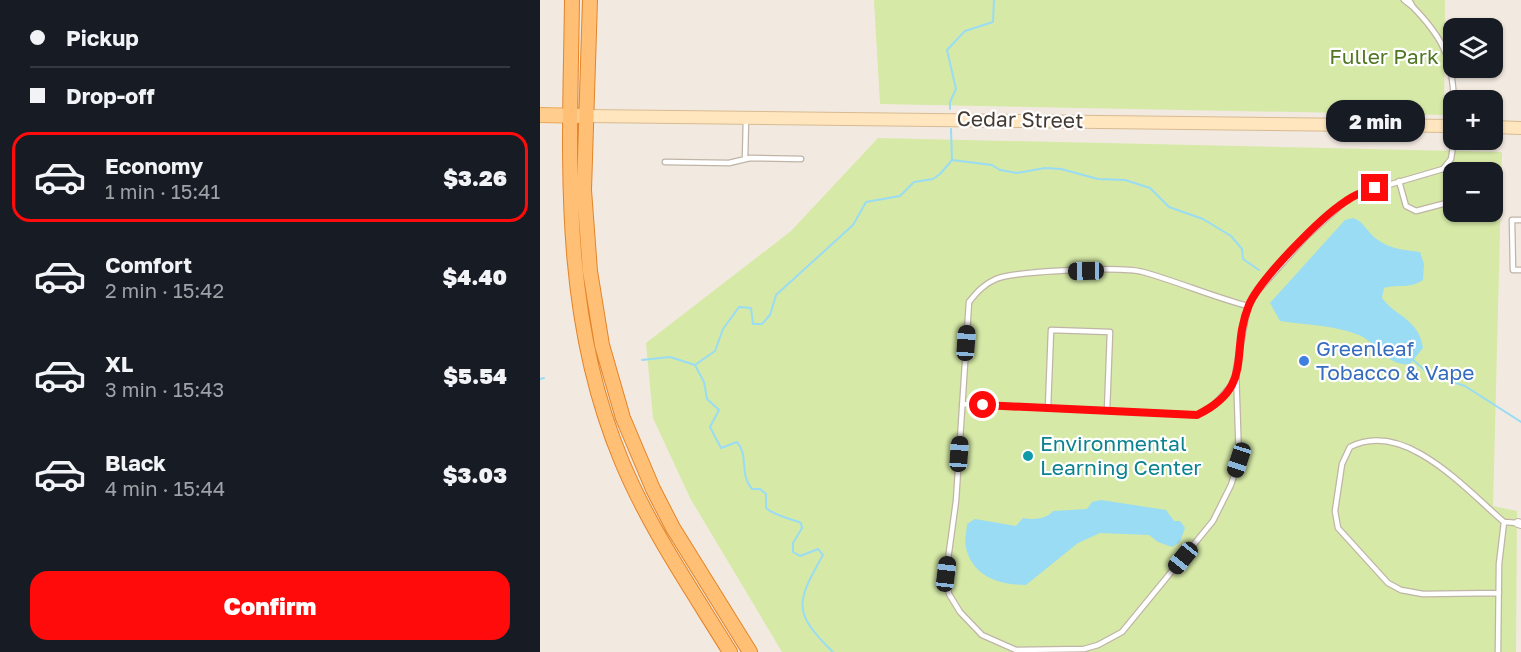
<!DOCTYPE html>
<html lang="en">
<head>
<meta charset="utf-8">
<style>
  :root { --surface:#171b24; --page:#20242c; --text:#f1f3f6; --muted:#9ea1a6; --line:#363941; --accent:#ff0b0c }
  body { margin:0; font-family:"Golos Text",sans-serif; background:var(--page); color:var(--text); height:100vh; display:flex; flex-direction:column; font-size:22px; white-space:nowrap }
  * { box-sizing:border-box; margin:0 }
  p { font-size:20px; color:var(--muted) }
  .icon { flex:none; width:33px; height:33px; fill:none; stroke:currentColor; stroke-width:2; stroke-linecap:round; stroke-linejoin:round }
  .map { position:relative; flex:1; overflow:hidden }
  .drawer { display:flex; flex-direction:column; background:var(--surface); width:540px }
  .drawer>* { flex:none }
  .banner { display:grid; align-content:center; height:132px; padding:0 30px; background:var(--surface) }
  .fabs { position:absolute; left:903px; top:18px; display:grid; gap:12px }
  .fabs a { display:grid; place-items:center; width:60px; height:60px; border-radius:12px; background:var(--surface); box-shadow:0 2px 4px #0004; font-size:30px }
  .end { position:absolute; width:27px; height:27px; margin:-14px; border:8px solid #ff0b0c; background:#fff; box-shadow:0 0 0 3px #fff }
  .from { border-radius:50% }
  .bubble { position:absolute; height:42px; border-radius:18px; background:var(--surface); box-shadow:0 2px 4px #0004; font-size:20px; font-weight:800; line-height:42px; text-align:center }
  .car { position:absolute; width:18px; height:36px; margin:-18px -9px; border-radius:8px; box-shadow:0 0 4px 2px #0007; background:linear-gradient(#222 24%,#8ab4d8 0 40%,#222 0 76%,#8ab4d8 0 86%,#222 0) }
  .banner b { display:flex; align-items:center; gap:21px; height:57px; font-size:22px }
  .banner b+b { border-top:2px solid var(--line) }
  .banner i { width:15px; height:15px; background:var(--text) }
  ul { padding:0; list-style:none }
  li { display:flex; align-items:center; gap:18px; height:90px; margin:0 12px 9px; padding:0 18px; border:3px solid transparent; border-radius:18px }
  li div { flex:1 }
  li b { display:block; font-size:22px }
  li em { font-style:normal; font-weight:800 }
  li.on { border-color:var(--accent) }
  li>.icon { width:54px; height:54px; stroke-width:1.5 }
  .action { display:flex; gap:12px; margin-top:auto; padding:12px 30px }
  .action a { flex:1; height:69px; border-radius:18px; background:var(--accent); color:#fff; font-size:24px; font-weight:800; line-height:69px; text-align:center }
  main { display:flex; flex:1; min-height:0 }
  .map>svg:first-child { display:block }
  .green { fill:#d6e9a7; fill-rule:evenodd }
  .water { fill:#99dcf4 }
  .lines { fill:none; stroke-linecap:round; stroke-linejoin:round }
  .stream { stroke:#99dcf4; stroke-width:2 }
  .service-casing { stroke:#c0b4a7; stroke-width:7 }
  .minor-casing { stroke:#c0b4a7; stroke-width:10 }
  .secondary-casing { stroke:#d8ba90; stroke-width:14 }
  .primary-casing { stroke:#eaa858; stroke-width:16 }
  .trunk-casing { stroke:#e58328; stroke-width:16 }
  .service { stroke:#fff; stroke-width:4.5 }
  .minor { stroke:#fff; stroke-width:8 }
  .secondary { stroke:#ffe6be; stroke-width:12 }
  .primary { stroke:#ffcd8d; stroke-width:14 }
  .trunk { stroke:#ffc076; stroke-width:14 }
  .route { stroke:#ff0b0c; stroke-width:8 }
  .shop-dot { fill:#3f7fe0; stroke:#fff; stroke-width:2 }
  .culture-dot { fill:#0f9aa8; stroke:#fff; stroke-width:2 }
  .labels { text-anchor:middle; stroke-width:4.5; stroke-linejoin:round; paint-order:stroke }
  .park-label { font-size:21px; fill:#507723; stroke:#fff }
  .street-label { font-size:21px; fill:#433a32; stroke:#fff }
  .shop-label { font-size:21px; fill:#366cbe; stroke:#fff; text-anchor:start }
  .culture-label { font-size:21px; fill:#0d838f; stroke:#fff; text-anchor:start }
</style>
</head>
<body>
<main>
<section class="drawer">
<div class="banner">
<b><i class="from"></i>Pickup</b>
<b><i></i>Drop-off</b>
</div>
<ul>
<li class="on"><svg class="icon" aria-label="car" viewBox="0 0 24 24"><path d="M5 17H2v-5l4-1 3-4h7l3 4 3 1v5h-3M9 17h6M6 11h13"/><circle cx="7" cy="17" r="2"/><circle cx="17" cy="17" r="2"/></svg><div><b>Economy</b><p>1 min · 15:41</p></div><em>$3.26</em></li>
<li><svg class="icon" aria-label="car" viewBox="0 0 24 24"><path d="M5 17H2v-5l4-1 3-4h7l3 4 3 1v5h-3M9 17h6M6 11h13"/><circle cx="7" cy="17" r="2"/><circle cx="17" cy="17" r="2"/></svg><div><b>Comfort</b><p>2 min · 15:42</p></div><em>$4.40</em></li>
<li><svg class="icon" aria-label="car" viewBox="0 0 24 24"><path d="M5 17H2v-5l4-1 3-4h7l3 4 3 1v5h-3M9 17h6M6 11h13"/><circle cx="7" cy="17" r="2"/><circle cx="17" cy="17" r="2"/></svg><div><b>XL</b><p>3 min · 15:43</p></div><em>$5.54</em></li>
<li><svg class="icon" aria-label="car" viewBox="0 0 24 24"><path d="M5 17H2v-5l4-1 3-4h7l3 4 3 1v5h-3M9 17h6M6 11h13"/><circle cx="7" cy="17" r="2"/><circle cx="17" cy="17" r="2"/></svg><div><b>Black</b><p>4 min · 15:44</p></div><em>$3.03</em></li>
</ul>
<div class="action"><a>Confirm</a></div>
</section>
<div class="map">
<svg width="981" height="652" viewBox="0 0 981 652">
  <rect width="100%" height="100%" fill="#f2eae1"/>
  <path class="green" d="M334 0H905L904 115 340 104Z
    M338 138 962 152 953 506 977 511 976 652H242L150 498 113 418 106 343 251 231ZM914 172H952V212H914Z"/>
  <path class="water" d="M813 218C824 221 828 234 838 240 850 249 865 250 880 252L884 264 883 280C870 289 858 284 844 288L842 298C856 317 879 319 883 348L870 364C848 367 837 343 819 335 795 325 765 325 740 321L730 303 805 220Z
    M561 500 626 510 634 521H640L645 528 640 542 632 547 618 542 609 535 560 533 538 543 486 585C460 585 433 577 426 548 424 540 427 531 427 524L435 519 476 526 483 518C493 520 507 519 513 511L547 509 552 502Z"/>
  <g class="lines">
    <path class="stream" d="M410 109V102L416 89 407 50 425 31 453 22 454 0
      M412 160 452 165 460 170 477 173 505 168 521 169 558 179 585 180 610 188 629 207 663 219 691 236 702 249 703 259 719 270
      M871 358 890 375 925 386 981 422
      M102 360 130 357 155 365
      M155 365 164 382 167 399 179 410 170 427 181 448 197 442C209 455 199 474 212 489H220L226 494V508C235 516 249 518 261 523L262 528 253 543V552L260 556 278 549 283 555C256 603 252 612 293 652
      M155 365 175 351 183 329 199 307 211 308 213 324H222L230 315 236 295 313 225 326 202 360 196 374 182 393 179 400 174 412 160 411 129
      M0 379 4 378"/>
    <defs>
      <path id="service" d="M864 0 873 7 869 0
        M873 7C903 38 912 57 914 101
        M205 159 206 119
        M125 162 189 163 210 158 261 159
        M859 181 866 206 876 211 914 201
        M981 220H972L973 270H981
        M708 306C673 297 639 282 603 272 582 266 476 271 456 279 444 284 437 292 429 302L416 501 406 574 409 594 420 612 442 635 476 650 544 649 558 645 582 632 673 521 691 485 699 460 696 369 708 306 715 294 766 237 806 201 821 193 903 169 911 159 914 140
        M422 404 657 415 672 407 696 380
        M508 408 511 330 570 332 567 411
        M959 593 883 594 861 590 848 583 798 528 795 511 802 464 810 447C865 419 925 489 964 522
        M958 652 959 564 964 522 978 523"/>
      <path id="minor" d="M978 523 981 524"/>
      <path id="secondary" d="M47 116 914 126
        M952 127 981 128"/>
      <path id="primary" d="M0 115 47 116"/>
      <path id="trunk" d="M32 0C30 158 19 312 82 462 110 529 152 590 190 652
        M50 0 44 190 50 271 62 345 83 418 113 489 133 528 210 652"/>
    </defs>
    <use href="#service" class="service-casing"/>
    <use href="#minor" class="minor-casing"/>
    <use href="#secondary" class="secondary-casing"/>
    <use href="#primary" class="primary-casing"/>
    <use href="#trunk" class="trunk-casing"/>
    <use href="#service" class="service"/>
    <use href="#minor" class="minor"/>
    <use href="#secondary" class="secondary"/>
    <use href="#primary" class="primary"/>
    <use href="#trunk" class="trunk"/>
  </g>
  <g class="lines">
    <path class="route" d="M443 405 657 415C716 386 689 353 709 305 720 279 781 217 806 201 814 195 825 191 835 188"/>
  </g>
  <circle class="shop-dot" cx="764" cy="361" r="6"/>
  <circle class="culture-dot" cx="488" cy="456" r="6"/>
  <g class="labels">
    <g class="park-label">
      <text x="844" y="64">Fuller Park</text>
    </g>
    <g class="street-label">
      <text transform="translate(480 120) rotate(1)" y="7">Cedar Street</text>
    </g>
    <g class="shop-label">
      <text x="776" y="356">Greenleaf<tspan x="776" dy="24">Tobacco &amp; Vape</tspan></text>
    </g>
    <g class="culture-label">
      <text x="500" y="451">Environmental<tspan x="500" dy="24">Learning Center</tspan></text>
    </g>
  </g>
</svg>
<div class="fabs">
<a><svg class="icon" aria-label="layers" viewBox="0 0 24 24"><path d="M12 4l9 5-9 5-9-5zM3 14l9 5 9-5"/></svg></a>
<a>+</a>
<a>−</a>
</div>
<i class="end from" style="left:443px;top:405px"></i>
<i class="end" style="left:835px;top:188px"></i>
<div class="bubble" style="left:786px;top:100px;width:99px">2 min</div>
<i class="car" style="left:546px;top:271px;rotate:269deg"></i>
<i class="car" style="left:426px;top:343px;rotate:4deg"></i>
<i class="car" style="left:419px;top:454px;rotate:4deg"></i>
<i class="car" style="left:699px;top:460px;rotate:198deg"></i>
<i class="car" style="left:643px;top:558px;rotate:219deg"></i>
<i class="car" style="left:406px;top:574px;rotate:7deg"></i>
</div>
</main>
</body>
</html>
